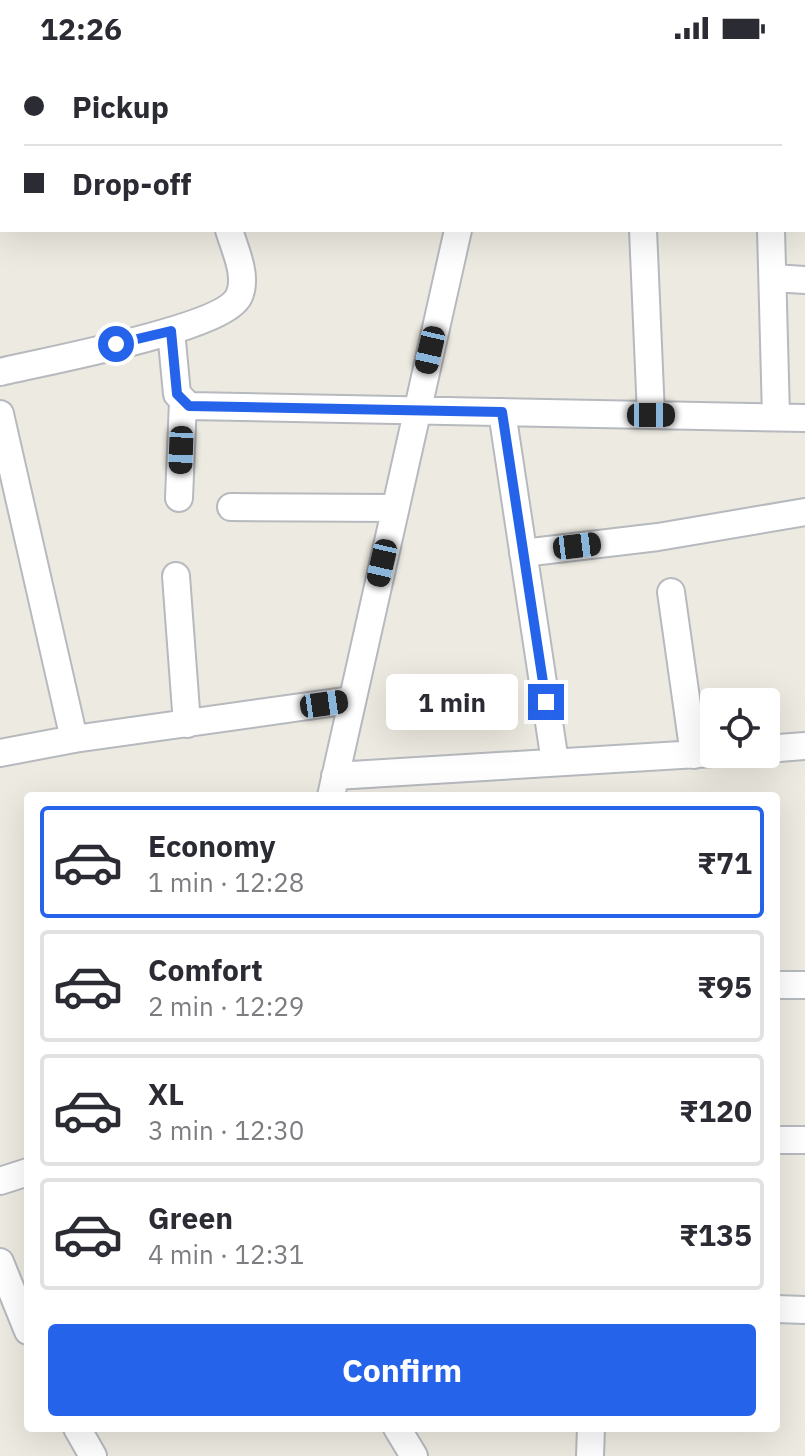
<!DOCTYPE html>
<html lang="en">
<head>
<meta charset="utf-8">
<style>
  :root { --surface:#fff; --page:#f7f7f7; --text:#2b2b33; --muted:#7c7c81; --line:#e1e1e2; --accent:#2563eb }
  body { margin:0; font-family:"IBM Plex Sans",sans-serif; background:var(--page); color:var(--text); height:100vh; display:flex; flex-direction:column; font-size:30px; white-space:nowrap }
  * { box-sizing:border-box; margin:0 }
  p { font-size:26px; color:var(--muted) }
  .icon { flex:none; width:44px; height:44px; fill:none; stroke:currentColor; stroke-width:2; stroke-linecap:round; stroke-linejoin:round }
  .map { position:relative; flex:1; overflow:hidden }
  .sheet { position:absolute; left:24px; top:736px; width:756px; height:640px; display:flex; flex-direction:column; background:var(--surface); border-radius:8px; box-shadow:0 8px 32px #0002 }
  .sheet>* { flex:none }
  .guide { position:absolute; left:0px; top:0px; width:806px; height:176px; box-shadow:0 8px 32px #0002; display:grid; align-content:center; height:176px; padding:0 24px; background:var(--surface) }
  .fabs { position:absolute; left:700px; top:632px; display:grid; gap:16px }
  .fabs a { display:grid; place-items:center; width:80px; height:80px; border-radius:8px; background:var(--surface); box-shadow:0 8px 32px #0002; font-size:40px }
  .end { position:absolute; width:36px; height:36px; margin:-18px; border:10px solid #2563eb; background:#fff; box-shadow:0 0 0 4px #fff }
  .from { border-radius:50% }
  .bubble { position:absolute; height:56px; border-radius:8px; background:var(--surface); box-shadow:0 8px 32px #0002; font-size:26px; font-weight:800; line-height:56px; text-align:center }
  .car { position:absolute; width:24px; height:48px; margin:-24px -12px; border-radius:10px; box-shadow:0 0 6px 2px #0007; background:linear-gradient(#222 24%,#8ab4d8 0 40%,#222 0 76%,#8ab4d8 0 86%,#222 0) }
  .guide b { display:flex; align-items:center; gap:28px; height:76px; font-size:30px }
  .guide b+b { border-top:2px solid var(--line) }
  .guide i { width:20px; height:20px; background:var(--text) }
  ul { padding:14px 0 0; list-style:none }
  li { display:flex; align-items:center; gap:24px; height:112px; margin:0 16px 12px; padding:0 8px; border:4px solid var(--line); border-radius:8px }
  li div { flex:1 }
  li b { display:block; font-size:30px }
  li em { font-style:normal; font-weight:800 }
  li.active { border-color:var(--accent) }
  li>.icon { width:72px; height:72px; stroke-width:1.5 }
  .action { display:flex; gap:16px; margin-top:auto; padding:16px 24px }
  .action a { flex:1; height:92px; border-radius:8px; background:var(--accent); color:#fff; font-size:32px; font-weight:800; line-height:92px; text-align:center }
  .status { display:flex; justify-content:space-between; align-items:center; height:56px; padding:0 40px; background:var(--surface); direction:ltr }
  .status svg { height:22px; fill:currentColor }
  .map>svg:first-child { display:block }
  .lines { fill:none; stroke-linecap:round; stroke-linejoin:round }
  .minor-casing { stroke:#b6b9be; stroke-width:30 }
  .minor { stroke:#fff; stroke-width:26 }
  .route { stroke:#2563eb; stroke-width:10 }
</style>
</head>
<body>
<div class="status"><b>12:26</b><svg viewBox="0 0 49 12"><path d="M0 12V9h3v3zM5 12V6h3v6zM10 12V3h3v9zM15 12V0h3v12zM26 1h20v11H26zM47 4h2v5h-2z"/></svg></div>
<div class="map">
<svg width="805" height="1400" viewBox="0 0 805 1400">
  <rect width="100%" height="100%" fill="#edeae1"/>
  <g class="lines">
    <defs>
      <path id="minor" d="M177 0 178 2
        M469 0V2
        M633 0V2
        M784 0V2
        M804 73H805
        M0 142H2
        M643 174 651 359
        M771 174 776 360
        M774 222 805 224
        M171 275 177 338 189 350 805 362
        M0 316C41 306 224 273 239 240 248 220 235 194 229 174
        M502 356 555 706
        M0 358 74 683
        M179 442 183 345
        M231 451 395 452
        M523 497 658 481 805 456
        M176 520 187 668
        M671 536 694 699
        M766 693 805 690
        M0 697 74 683 351 644
        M335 720 714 697
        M331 740 458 174
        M776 929H805
        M776 1084H805
        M0 1125 28 1116
        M0 1206 28 1275
        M776 1253 805 1254
        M77 1372 93 1400
        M397 1372 414 1400
        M590 1400 591 1372"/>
    </defs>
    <use href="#minor" class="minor-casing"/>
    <use href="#minor" class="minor"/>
  </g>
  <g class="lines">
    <path class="route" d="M116 288 171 275 177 338 189 350 502 356 546 646"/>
  </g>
</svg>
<div class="fabs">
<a><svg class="icon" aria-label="locate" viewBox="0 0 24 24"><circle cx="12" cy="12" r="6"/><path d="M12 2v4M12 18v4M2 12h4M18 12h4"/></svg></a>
</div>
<i class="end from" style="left:116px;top:288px"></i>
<i class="end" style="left:546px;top:646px"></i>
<div class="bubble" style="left:386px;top:618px;width:132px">1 min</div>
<i class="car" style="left:430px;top:294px;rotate:193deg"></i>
<i class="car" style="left:651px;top:359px;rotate:90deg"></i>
<i class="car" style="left:181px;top:394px;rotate:182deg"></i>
<i class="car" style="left:577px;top:490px;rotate:83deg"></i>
<i class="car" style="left:382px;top:507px;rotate:193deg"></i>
<i class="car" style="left:324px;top:648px;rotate:82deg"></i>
<div class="guide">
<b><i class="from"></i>Pickup</b>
<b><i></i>Drop-off</b>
</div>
<section class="sheet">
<ul>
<li class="active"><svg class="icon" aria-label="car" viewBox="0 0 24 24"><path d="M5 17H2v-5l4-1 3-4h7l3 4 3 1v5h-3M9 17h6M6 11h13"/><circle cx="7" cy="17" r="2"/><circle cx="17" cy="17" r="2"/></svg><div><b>Economy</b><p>1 min · 12:28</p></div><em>₹71</em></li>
<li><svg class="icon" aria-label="car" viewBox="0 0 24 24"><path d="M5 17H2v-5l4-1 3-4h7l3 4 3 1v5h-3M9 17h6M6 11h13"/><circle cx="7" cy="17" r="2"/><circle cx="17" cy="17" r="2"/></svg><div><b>Comfort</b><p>2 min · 12:29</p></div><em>₹95</em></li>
<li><svg class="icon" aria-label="car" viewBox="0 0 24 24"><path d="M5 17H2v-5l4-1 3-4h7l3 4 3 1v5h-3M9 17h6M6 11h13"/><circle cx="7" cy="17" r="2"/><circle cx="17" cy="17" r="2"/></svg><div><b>XL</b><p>3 min · 12:30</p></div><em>₹120</em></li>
<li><svg class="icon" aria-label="car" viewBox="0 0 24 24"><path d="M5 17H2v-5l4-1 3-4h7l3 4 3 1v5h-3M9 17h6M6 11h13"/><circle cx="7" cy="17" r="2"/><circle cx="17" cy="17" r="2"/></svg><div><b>Green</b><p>4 min · 12:31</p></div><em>₹135</em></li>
</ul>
<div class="action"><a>Confirm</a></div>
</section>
</div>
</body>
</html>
